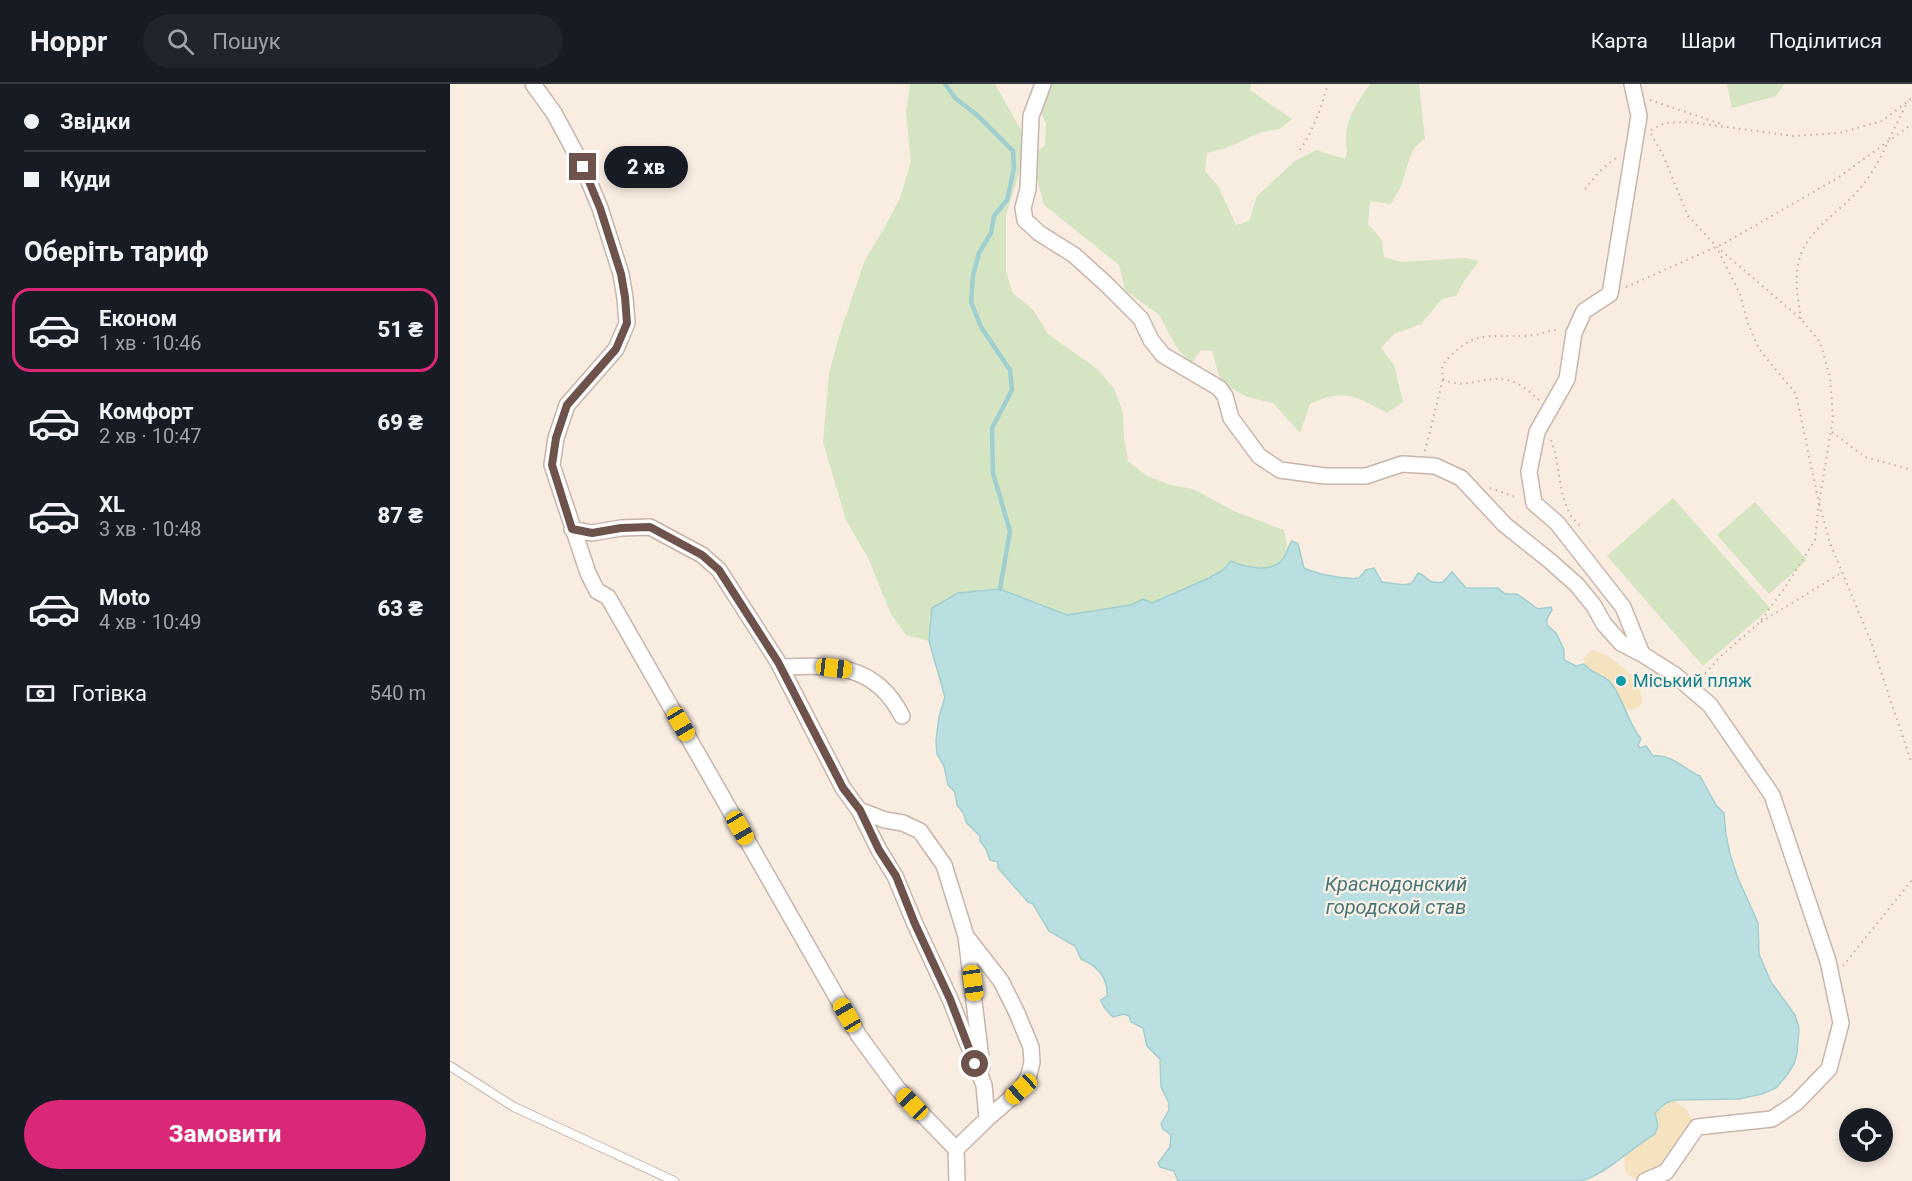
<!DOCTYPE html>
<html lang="uk">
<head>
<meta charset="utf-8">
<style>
  :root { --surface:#171b24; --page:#20242c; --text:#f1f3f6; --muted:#9ea1a6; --line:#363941; --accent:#db2777 }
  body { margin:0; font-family:Roboto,sans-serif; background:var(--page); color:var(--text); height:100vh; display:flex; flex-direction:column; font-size:22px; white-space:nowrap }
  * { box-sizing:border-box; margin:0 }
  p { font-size:20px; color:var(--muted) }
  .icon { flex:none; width:33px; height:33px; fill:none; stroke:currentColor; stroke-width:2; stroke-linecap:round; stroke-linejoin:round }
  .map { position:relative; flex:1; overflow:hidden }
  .details { display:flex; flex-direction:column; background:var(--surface); width:450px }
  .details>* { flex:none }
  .top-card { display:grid; align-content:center; height:132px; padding:0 24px; background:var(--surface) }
  .buttons { position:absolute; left:1389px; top:1024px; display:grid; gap:12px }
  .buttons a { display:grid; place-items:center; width:54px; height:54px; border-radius:50%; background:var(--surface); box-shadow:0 3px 9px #0003; font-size:30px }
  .end { position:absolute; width:27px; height:27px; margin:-14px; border:8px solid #6d534c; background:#fff; box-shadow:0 0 0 3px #fff }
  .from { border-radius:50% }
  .bubble { position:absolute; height:42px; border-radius:21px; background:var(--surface); box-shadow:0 3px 9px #0003; font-size:20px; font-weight:800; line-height:42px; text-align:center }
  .car { position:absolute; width:18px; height:36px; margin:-18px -9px; border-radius:8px; box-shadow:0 0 4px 2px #0007; background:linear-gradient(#f5c518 24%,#345 0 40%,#f5c518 0 76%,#345 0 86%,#f5c518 0) }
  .top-card b { display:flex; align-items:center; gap:21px; height:57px; font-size:22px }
  .top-card b+b { border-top:2px solid var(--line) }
  .top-card i { width:15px; height:15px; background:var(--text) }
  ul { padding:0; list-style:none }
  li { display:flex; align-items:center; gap:18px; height:84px; margin:0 12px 9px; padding:0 12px; border:3px solid transparent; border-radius:18px }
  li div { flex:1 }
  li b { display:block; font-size:22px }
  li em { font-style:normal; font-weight:800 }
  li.current { border-color:var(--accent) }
  li>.icon { width:54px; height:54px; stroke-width:1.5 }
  h2 { padding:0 24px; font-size:27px; line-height:72px }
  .pay { display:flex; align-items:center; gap:15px; height:66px; padding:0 24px; font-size:22px }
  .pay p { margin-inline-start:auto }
  .primary-button { display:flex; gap:12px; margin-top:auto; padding:12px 24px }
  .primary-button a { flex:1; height:69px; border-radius:36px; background:var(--accent); color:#fff; font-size:24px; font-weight:800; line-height:69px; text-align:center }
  header { display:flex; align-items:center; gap:36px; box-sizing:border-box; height:84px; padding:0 30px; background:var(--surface); border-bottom:2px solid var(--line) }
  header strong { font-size:28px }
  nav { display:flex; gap:33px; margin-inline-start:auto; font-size:21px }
  .search { width:420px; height:54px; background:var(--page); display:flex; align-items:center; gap:15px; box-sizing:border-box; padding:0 21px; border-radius:33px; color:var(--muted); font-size:22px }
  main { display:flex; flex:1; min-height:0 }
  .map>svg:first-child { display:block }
  .green { fill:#d5e4c3 }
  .sand { fill:#f5e3c0 }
  .water { fill:#b9dfe0; stroke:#a1cfd0; stroke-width:1.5 }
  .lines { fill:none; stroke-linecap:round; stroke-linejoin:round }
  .stream { stroke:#a1cfd0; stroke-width:4.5 }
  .service-casing { stroke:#c8b4ab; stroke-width:10 }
  .minor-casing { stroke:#c8b4ab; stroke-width:18 }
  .path { stroke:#cfada1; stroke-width:2; stroke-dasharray:1.5 4.5; stroke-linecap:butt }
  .service { stroke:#fff; stroke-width:8 }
  .minor { stroke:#fff; stroke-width:15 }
  .route { stroke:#6d534c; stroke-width:8 }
  .culture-dot { fill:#0f9aa8; stroke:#fdf2e8; stroke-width:2 }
  .labels { text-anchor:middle; stroke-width:4.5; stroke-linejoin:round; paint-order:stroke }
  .culture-label { font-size:18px; fill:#0d838f; stroke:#fdf2e8; text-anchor:start }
  .water-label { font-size:20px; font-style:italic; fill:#457678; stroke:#fdf2e8 }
</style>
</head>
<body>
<header>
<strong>Hoppr</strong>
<div class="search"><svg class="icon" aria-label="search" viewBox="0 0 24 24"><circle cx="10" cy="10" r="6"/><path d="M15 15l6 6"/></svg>Пошук</div>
<nav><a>Карта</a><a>Шари</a><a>Поділитися</a></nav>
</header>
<main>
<section class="details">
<div class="top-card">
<b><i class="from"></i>Звідки</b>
<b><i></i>Куди</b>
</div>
<h2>Оберіть тариф</h2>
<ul>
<li class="current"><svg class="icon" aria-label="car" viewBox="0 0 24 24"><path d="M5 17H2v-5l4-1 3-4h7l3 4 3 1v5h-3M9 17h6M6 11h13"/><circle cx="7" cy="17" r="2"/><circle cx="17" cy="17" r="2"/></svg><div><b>Економ</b><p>1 хв · 10:46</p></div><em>51 ₴</em></li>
<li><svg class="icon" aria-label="car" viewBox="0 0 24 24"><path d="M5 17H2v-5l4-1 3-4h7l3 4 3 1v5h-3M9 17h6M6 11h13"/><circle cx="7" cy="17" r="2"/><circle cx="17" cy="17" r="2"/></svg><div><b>Комфорт</b><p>2 хв · 10:47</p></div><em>69 ₴</em></li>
<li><svg class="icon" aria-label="car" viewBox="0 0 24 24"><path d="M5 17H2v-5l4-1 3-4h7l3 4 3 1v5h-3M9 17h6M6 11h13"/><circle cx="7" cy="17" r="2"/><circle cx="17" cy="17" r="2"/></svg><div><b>XL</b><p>3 хв · 10:48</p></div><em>87 ₴</em></li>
<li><svg class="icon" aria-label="car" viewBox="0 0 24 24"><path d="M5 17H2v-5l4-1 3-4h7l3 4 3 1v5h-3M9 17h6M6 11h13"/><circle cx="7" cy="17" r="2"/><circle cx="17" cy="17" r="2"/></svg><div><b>Moto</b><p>4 хв · 10:49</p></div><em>63 ₴</em></li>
</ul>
<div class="pay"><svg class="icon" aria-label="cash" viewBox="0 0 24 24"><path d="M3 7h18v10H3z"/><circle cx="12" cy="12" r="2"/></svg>Готівка<p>540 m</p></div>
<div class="primary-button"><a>Замовити</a></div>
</section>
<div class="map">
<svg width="1462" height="1097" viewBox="0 0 1462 1097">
  <rect width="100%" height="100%" fill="#f9ede2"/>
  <path class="green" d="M460 0H545L571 46 575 69 556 132V187L562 208 584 227 598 250 646 284 664 304 673 329 674 354 678 377 697 392 721 401 743 405 786 428 834 446C847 495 807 482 777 481 769 494 719 512 702 519L693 515 681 521 617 531 550 505 508 509 482 524 479 557 456 551 441 530 418 474 396 436 373 358 379 290 388 255 415 176 435 143 450 114 461 77 456 29Z
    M600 0H801L800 6 842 35 830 45 812 48 776 64 757 69 755 87 768 102 786 141 799 137 807 112 845 77 866 66 895 75C899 64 895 63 896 52 897 33 910 14 920 0H969L975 55C958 63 958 86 951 102 948 108 944 114 941 120L920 117 918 140 932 156 934 173 951 178 1015 174 1029 177 1014 197 1006 212 992 215 971 240 944 250 931 264 944 281 953 318 937 329C905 312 895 304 860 320L850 349 823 319 797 313 777 302 769 292 762 267 751 266 741 280 727 264 709 231 675 206 669 181 594 121 585 87 586 69 595 61 596 40 590 26Z
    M1277 0H1334L1326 12 1282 24Z
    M1223 414 1320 524 1253 582 1157 472Z
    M1305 418 1357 476 1319 510 1267 451Z"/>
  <path class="sand" d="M1142 566C1156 569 1168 578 1177 588 1190 600 1205 629 1174 625 1167 613 1166 599 1153 592 1147 589 1141 587 1135 583L1134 574Z
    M1224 1016 1236 1025 1243 1037 1216 1082 1184 1095 1175 1087 1174 1072 1205 1050 1206 1026 1216 1019Z"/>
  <path class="water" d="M842 457 848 460 854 484C866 490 896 496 909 494L916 486 924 484 932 498 954 501 962 499 968 489C979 491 975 501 993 498L1002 488 1016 504H1048L1055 510H1067L1088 525 1101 523 1102 526 1097 535V541L1106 549 1114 566V576L1126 582 1134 580C1142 590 1153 590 1161 599 1173 614 1178 639 1191 655L1188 661 1190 664 1196 662 1203 672C1223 670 1233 685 1250 692L1266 721 1274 729 1276 751 1280 770 1287 792 1308 839 1309 870 1321 898 1345 931 1349 944 1347 969 1344 980 1337 991 1326 1004 1312 1010 1289 1015 1224 1016 1216 1019 1205 1029 1208 1042 1205 1050C1179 1065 1160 1088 1131 1097H728L724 1087 710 1083 708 1079 720 1063 721 1051 713 1045 711 1040 719 1026V1019L711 1003 710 975 697 962 693 944 681 938 679 932 674 930 663 933C658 928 652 923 651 916L657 912C658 893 648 882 631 875L625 862 599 847 583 820 578 818 548 784V778L540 776 536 765 530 757V752L516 738 514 730 507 721 505 708 498 701 494 682 487 670 486 656 489 633 495 613 479 557 482 524 508 509 550 505 617 531 681 521 693 515 702 519 759 494 773 486 781 477C794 483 820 489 831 477 837 472 837 463 842 457Z"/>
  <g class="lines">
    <path class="stream" d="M495 0 505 14 527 31 563 67 564 84 557 116 544 132 541 149 529 169 523 192 521 218 531 243 560 286 562 306 542 344 543 389 560 447 550 505"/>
    <defs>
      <path id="service" d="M0 982 64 1023 224 1097"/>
      <path id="minor" d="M83 0 104 29 133 83 150 124 171 190 175 214 177 239 166 265 117 321 106 354 102 381 138 489 147 507 158 513 409 952 448 1005 506 1065 507 1097
        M593 0 581 32 578 105 573 124 575 136 589 149 624 171 655 199 691 235 701 256 713 271 769 304 775 312 781 334 809 372 830 386 875 392H916L952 380 985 382 1011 394 1055 441 1100 477 1127 501 1144 522 1154 540 1171 559 1192 570
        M1182 0 1189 32 1160 210 1134 227 1124 249 1117 295 1087 348 1079 388 1084 419 1107 439 1173 523 1192 570 1225 591 1260 621 1322 711 1378 877 1391 939 1379 985 1346 1019 1322 1035 1247 1043 1216 1088 1195 1097
        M122 445 142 449 171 444 200 443 252 471 269 486 328 578 393 704 409 726 429 766 445 792 465 840 500 915 534 1001 537 1035 506 1065
        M331 583C383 581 425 579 452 632
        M409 726 435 736 453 739 470 747 494 781 516 852 551 897 567 929 581 963 582 978 579 991 571 1005 537 1035
        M516 852 532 983"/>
    </defs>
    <use href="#service" class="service-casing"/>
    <use href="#minor" class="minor-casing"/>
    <path class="path" d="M1200 16 1271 40
      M1201 46 1215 39 1239 38 1344 52 1389 49 1432 37 1462 14
      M1201 50 1213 71 1238 132 1267 163 1351 235 1370 258 1380 293 1383 334 1369 419 1380 459 1420 555 1462 680
      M1439 55 1458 17
      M850 66C864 45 871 24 878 0
      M1135 105 1150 87 1168 72
      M1176 203 1275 159 1389 93 1462 40
      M1351 235C1348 216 1344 195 1349 176 1356 148 1387 129 1405 110 1419 95 1428 79 1437 60
      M1089 316C1080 308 1069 298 1057 296 1033 291 1015 307 993 295L992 281C1024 245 1034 253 1077 252 1088 251 1099 247 1110 245
      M1382 348 1415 373 1462 386
      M1101 356C1110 379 1108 408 1120 430 1123 436 1129 439 1131 445
      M975 367 993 295
      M1040 404 1068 414
      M1311 538 1391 489
      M1251 594 1271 572 1309 539 1336 502 1365 456 1369 419 1346 310 1309 265 1298 240 1290 210 1268 166
      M1393 882 1462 796"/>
    <use href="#service" class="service"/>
    <use href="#minor" class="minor"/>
  </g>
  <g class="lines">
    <path class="route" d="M133 83 150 124 171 190 175 213 177 239 166 265 117 321 106 354 102 381 122 445 142 449 171 444 200 443 252 471 269 486 328 578 393 704 410 726 429 766 446 792 465 840 500 915 525 980"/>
  </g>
  <circle class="culture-dot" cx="1171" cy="597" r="6"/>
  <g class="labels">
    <g class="culture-label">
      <text x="1183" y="603">Міський пляж</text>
    </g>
    <g class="water-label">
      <text x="946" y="807">Краснодонский<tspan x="946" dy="23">городской став</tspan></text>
    </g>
  </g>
</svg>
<div class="buttons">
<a><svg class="icon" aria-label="locate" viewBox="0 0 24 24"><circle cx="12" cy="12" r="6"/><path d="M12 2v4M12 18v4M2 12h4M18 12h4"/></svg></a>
</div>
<i class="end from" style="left:525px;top:980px"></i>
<i class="end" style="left:133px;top:83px"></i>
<div class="bubble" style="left:154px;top:62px;width:84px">2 хв</div>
<i class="car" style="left:384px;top:584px;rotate:97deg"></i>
<i class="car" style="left:231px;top:640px;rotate:150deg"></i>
<i class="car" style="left:290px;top:744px;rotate:150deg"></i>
<i class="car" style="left:523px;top:899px;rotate:172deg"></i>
<i class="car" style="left:397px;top:931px;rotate:330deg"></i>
<i class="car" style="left:571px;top:1005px;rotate:228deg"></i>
<i class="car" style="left:462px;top:1020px;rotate:316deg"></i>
</div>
</main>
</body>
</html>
